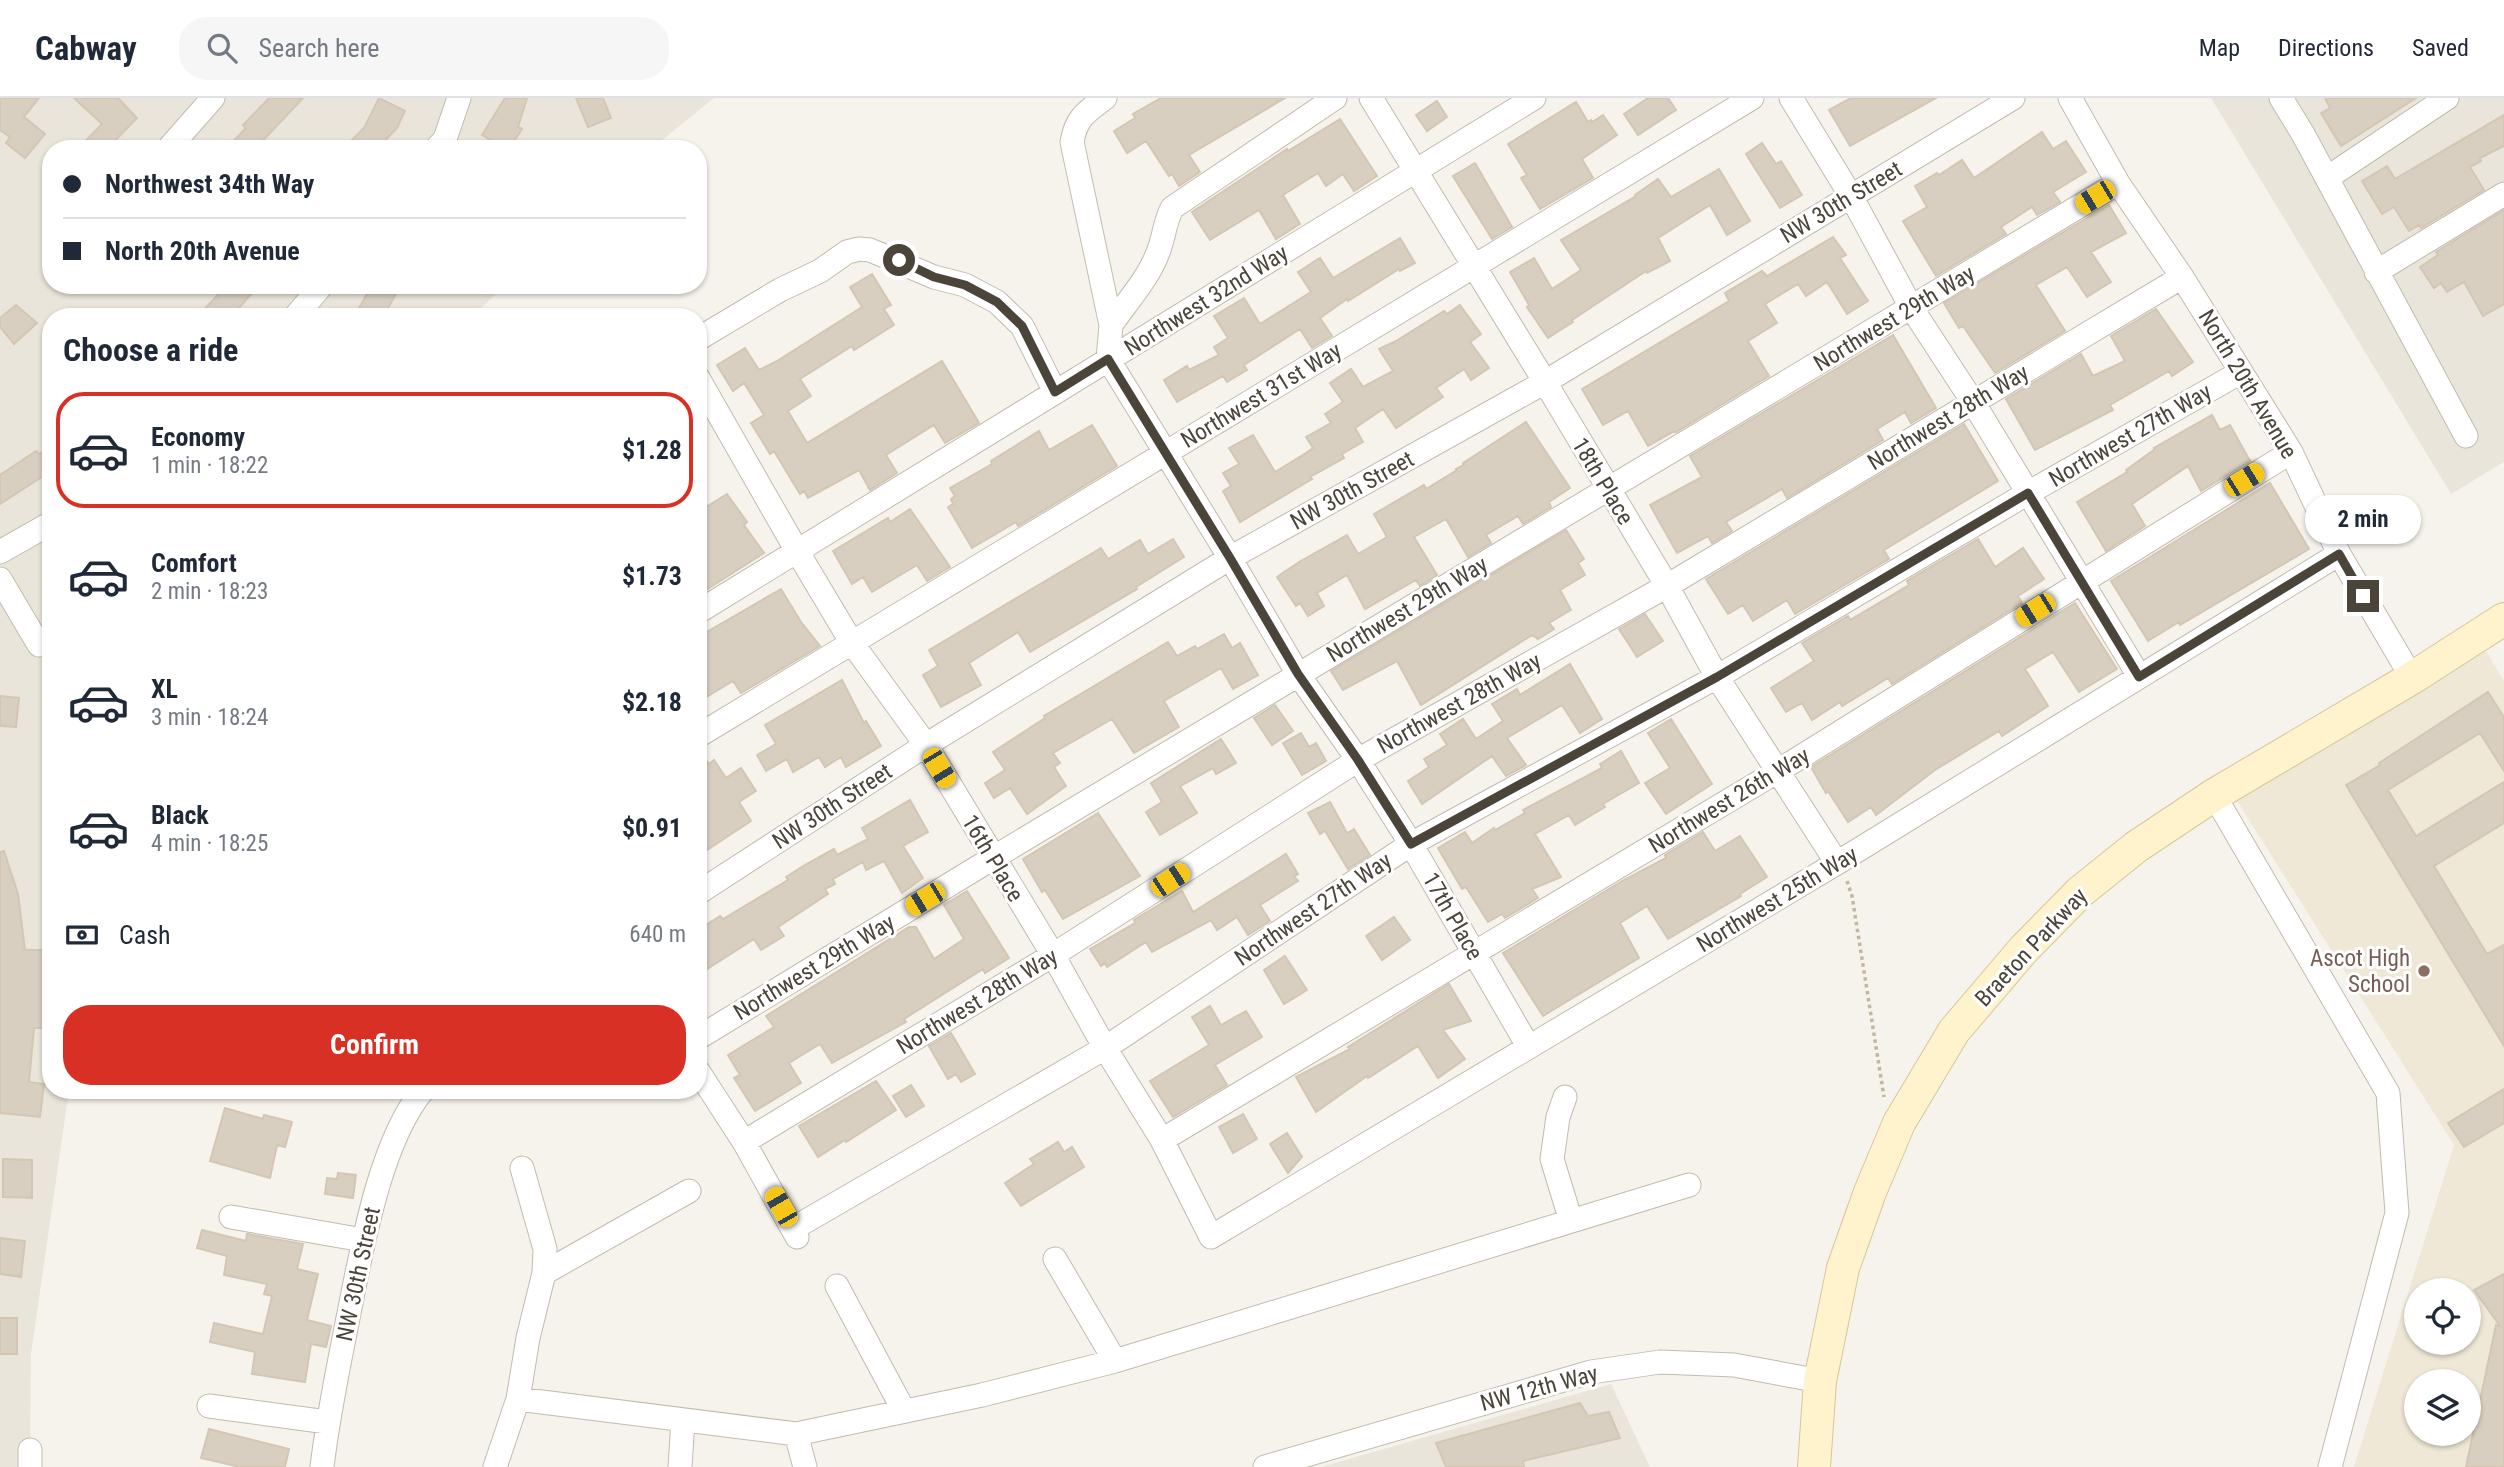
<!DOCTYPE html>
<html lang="en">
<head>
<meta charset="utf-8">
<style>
  :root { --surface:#fff; --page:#f6f6f7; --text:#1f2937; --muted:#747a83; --line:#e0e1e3; --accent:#d93025 }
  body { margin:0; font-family:"Roboto Condensed",sans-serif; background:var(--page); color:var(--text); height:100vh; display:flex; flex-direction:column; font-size:26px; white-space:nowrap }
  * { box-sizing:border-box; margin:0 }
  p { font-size:23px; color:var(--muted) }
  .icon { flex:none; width:38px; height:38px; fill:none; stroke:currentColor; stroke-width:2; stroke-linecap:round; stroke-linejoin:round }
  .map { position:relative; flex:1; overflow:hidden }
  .sheet { position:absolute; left:42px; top:210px; width:665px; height:791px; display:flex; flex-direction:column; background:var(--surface); border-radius:28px; box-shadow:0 2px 5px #0004 }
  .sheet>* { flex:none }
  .banner { position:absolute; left:42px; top:42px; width:665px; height:154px; border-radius:28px; box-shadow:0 2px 5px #0004; display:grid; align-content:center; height:154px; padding:0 21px; background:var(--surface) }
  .tools { position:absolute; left:2404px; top:1180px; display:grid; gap:14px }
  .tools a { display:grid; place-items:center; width:77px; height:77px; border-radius:50%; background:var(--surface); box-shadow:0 2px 5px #0004; font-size:35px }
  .end { position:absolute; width:32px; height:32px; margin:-16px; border:9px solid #4b4439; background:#fff; box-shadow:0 0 0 4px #fff }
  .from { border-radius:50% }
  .bubble { position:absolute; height:49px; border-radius:24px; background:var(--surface); box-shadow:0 2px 5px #0004; font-size:23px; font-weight:700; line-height:49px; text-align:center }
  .car { position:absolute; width:21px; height:42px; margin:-21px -10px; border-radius:9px; box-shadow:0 0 5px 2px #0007; background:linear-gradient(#f5c518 24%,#345 0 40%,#f5c518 0 76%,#345 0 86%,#f5c518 0) }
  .banner b { display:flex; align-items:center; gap:24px; height:66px; font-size:26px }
  .banner b+b { border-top:2px solid var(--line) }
  .banner i { width:18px; height:18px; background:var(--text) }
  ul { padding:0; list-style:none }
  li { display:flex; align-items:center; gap:21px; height:116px; margin:0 14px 10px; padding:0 7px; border:4px solid transparent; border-radius:28px }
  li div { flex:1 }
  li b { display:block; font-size:26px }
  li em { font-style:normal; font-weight:700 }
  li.selected { border-color:var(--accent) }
  li>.icon { width:63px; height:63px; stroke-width:1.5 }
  h2 { padding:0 21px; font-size:32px; line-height:84px }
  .pay { display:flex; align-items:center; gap:18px; height:77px; padding:0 21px; font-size:26px }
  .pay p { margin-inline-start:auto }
  .button { display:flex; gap:14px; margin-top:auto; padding:14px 21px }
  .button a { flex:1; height:80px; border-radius:28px; background:var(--accent); color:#fff; font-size:28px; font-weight:700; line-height:80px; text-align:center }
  header { display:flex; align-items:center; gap:42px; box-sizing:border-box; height:98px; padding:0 35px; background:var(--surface); border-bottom:2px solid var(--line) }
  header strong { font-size:33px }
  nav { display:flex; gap:38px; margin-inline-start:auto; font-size:24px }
  .search { width:490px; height:63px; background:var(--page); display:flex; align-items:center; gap:18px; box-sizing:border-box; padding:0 24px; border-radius:28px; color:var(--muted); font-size:26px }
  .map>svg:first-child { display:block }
  .residential { fill:#eae5da }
  .education { fill:#efe8d6; fill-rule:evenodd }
  .building { fill:#d8cfc1; stroke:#d3c7b4; stroke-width:2 }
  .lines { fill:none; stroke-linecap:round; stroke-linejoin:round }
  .street-casing { stroke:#c2bbae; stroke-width:25 }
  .secondary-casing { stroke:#d6c79b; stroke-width:34 }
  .path { stroke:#c4b79f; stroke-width:3.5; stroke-dasharray:3.5 3.5; stroke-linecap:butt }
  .street { stroke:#fff; stroke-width:23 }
  .secondary { stroke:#fff3cd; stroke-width:32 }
  .route { stroke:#4b4439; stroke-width:9 }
  .education-dot { fill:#8d6e63; stroke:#fff; stroke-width:2.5 }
  .labels { text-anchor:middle; stroke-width:6; stroke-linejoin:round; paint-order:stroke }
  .street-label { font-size:23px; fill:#4b4439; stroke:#fff }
  .education-label { font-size:23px; fill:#785e54; stroke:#fff; text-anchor:end }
</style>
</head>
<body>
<header>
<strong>Cabway</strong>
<div class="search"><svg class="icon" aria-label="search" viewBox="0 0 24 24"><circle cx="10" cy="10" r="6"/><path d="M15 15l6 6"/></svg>Search here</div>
<nav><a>Map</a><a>Directions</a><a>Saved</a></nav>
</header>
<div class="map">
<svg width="2504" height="1369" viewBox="0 0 2504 1369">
  <rect width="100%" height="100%" fill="#f6f3ec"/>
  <path class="residential" d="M0 0H714L651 51H51V187H505L472 219H51V992H69L31 1256 30 1369H0Z
    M2211 0H2504V364L2451 396Z
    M1611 1286 1650 1369H1321Z"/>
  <path class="education" d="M2486 553 2504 583V1369H2354L2454 1047 2234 698ZM2417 1192H2469V1244H2417ZM2417 1283H2469V1335H2417Z"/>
  <path class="building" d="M0 0H39L24 19 45 36 25 60 6 45 10 39 0 32Z
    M74 0H118L137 20 107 51H78L102 26Z
    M269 0H303L255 51H226L246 30 243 27Z
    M379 0 405 13 397 30 377 51H343L364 30Z
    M505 0H527L518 29 522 31 509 51H505L482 37Z
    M576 0H603L611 20 588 29Z
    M1161 0H1285L1189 57 1200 74 1179 88 1172 76 1169 78 1146 43 1127 55 1114 33 1135 20 1133 16Z
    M1648 0H1668L1676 12 1638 37 1624 16Z
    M1851 0H1936L1850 48 1829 12Z
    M2325 0H2416L2341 48 2321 15 2330 10Z
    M1437 3 1447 19 1427 33 1416 17Z
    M1576 4 1588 24 1591 22 1592 24 1603 17 1617 37 1582 61 1593 80 1540 111 1521 80 1527 77 1508 46Z
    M2504 17V48L2480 60 2481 63 2470 69 2484 92 2421 130 2419 127 2409 133 2394 109 2382 116 2362 83 2387 68 2395 81Z
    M1340 21 1377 78 1354 93 1343 76 1326 88 1318 75 1283 97 1300 126 1276 141 1259 112 1210 142 1192 114 1287 51 1288 53Z
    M2042 34 2053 51 2066 43 2086 74 2053 94 2060 104 2037 117 2032 109 2001 129 2006 136 1936 178 1903 123 1927 109 1915 88 1937 75 1939 77 1962 62 1974 80Z
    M1762 45 1776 66 1781 63 1802 97 1780 110 1746 56Z
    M1475 65 1512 129 1492 141 1453 78Z
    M1719 71 1750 123 1727 137 1710 107 1658 140 1670 163 1647 175 1646 173 1572 222 1573 224 1548 240 1527 209 1529 207 1510 174 1534 160 1552 191 1581 172 1561 142 1636 98 1635 97 1658 81 1671 99Z
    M2109 107 2126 135 2091 154 2111 184 2087 199 2067 169 2036 187 2065 233 1995 275 1963 228 1959 230 1944 205Z
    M2504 112V206L2483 218 2464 184 2447 194 2441 185 2434 190 2420 169 2438 157 2436 154Z
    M1833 139 1846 157 1840 160 1868 203 1847 216 1827 184 1806 198 1798 186 1765 206 1777 225 1748 243 1769 278 1676 334H1673L1648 348 1628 313 1603 327 1582 291 1729 203 1725 195 1762 173 1767 178Z
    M1400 140 1415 165 1400 173 1399 171 1348 203 1347 201 1320 220 1332 238 1312 250 1300 231 1244 267 1247 272 1227 284 1223 278 1177 304 1164 282 1187 268 1189 272 1219 257 1214 249 1228 240 1214 218 1244 200 1260 226 1311 194 1298 174 1320 160 1333 180Z
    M872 176 891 207 884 211 894 227 854 252 852 248 800 281 811 298 788 313 807 345 942 263 979 325 945 345 934 327 886 357 897 375 870 392 859 372 808 400 804 393 800 396 774 353 770 356 751 325 764 317 744 285 733 293 717 267 745 250 759 272 777 263 862 209 850 189Z
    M227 187H259L231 219H197Z
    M372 187H401L383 219H354Z
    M16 207 37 225 14 246 0 229V220Z
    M1460 207 1481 236 1470 244 1489 270 1471 282 1464 271 1436 290 1443 299 1396 330 1383 311 1355 330 1363 344 1342 356 1344 360 1310 379 1312 381 1240 424 1223 393 1231 388 1223 375 1239 366 1229 350 1253 337 1275 374 1306 355 1313 350 1306 339 1331 325 1325 316 1343 304 1330 285 1351 271 1363 289 1393 273 1379 251 1396 243 1444 213 1447 216Z
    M2156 211 2193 264 2172 278 2169 273 2110 307 2113 312 2035 352 2006 301 2081 256 2093 278 2125 263 2111 238Z
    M1893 237 1936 310 1911 325 1905 314 1877 331 1883 342 1787 400 1782 391 1726 424 1732 433 1712 445 1708 438 1677 455 1650 407 1702 379 1690 358Z
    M2212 317 2220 332 2230 327 2250 363 2201 393 2188 368 2132 406 2145 428 2106 453 2077 404 2127 374 2126 372 2155 351 2154 350Z
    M1526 324 1570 390 1549 404 1551 409 1523 426 1518 418 1486 437 1491 445 1468 459 1446 421 1414 439 1437 477 1420 488 1416 482 1365 511 1347 477 1317 495 1324 508 1308 518 1300 505 1296 508 1277 479 1299 464 1347 437 1358 456 1387 439 1374 416 1424 387 1426 391 1457 372 1456 371 1464 367 1463 365Z
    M1964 326 1998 383 1884 452 1889 461 1795 516 1787 502 1753 523 1743 507 1728 516 1706 481Z
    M1092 327 1117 368 1018 428 1016 424 972 450 948 409 953 406 951 401 955 398 950 390 992 366 991 363 1039 333 1049 352Z
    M51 348V373L0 406V377L36 353 39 356Z
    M2270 385 2309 451 2180 527 2179 524 2148 543 2111 483Z
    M727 396 747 424 744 427 764 455 698 497V414Z
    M910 411 950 469 927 483 917 467 872 494 863 479 852 486 833 453 888 420 890 424Z
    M1566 432 1584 461 1578 465 1585 477 1560 492 1571 512 1549 525 1554 531 1538 541 1532 537 1421 607 1397 563 1343 592 1331 573Z
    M1173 441 1184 459 1136 489 1137 491 1030 554 1018 534 969 565 981 587 941 609 923 577 938 568 929 552 1101 450 1108 461 1140 442 1148 456Z
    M1978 441 1995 469 2023 450 2044 481 2018 498 2022 505 1892 586 1888 580 1842 608 1840 604 1812 622 1802 605 1786 614 1771 590 1814 563 1802 545 1848 518 1850 522 1909 487 1907 483Z
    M781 491 801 524 820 548 741 595 733 583 698 604V539Z
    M2075 505 2117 571 2079 594 2053 554 2025 571 2048 608 2002 638 1999 633 1935 672 1876 717 1871 709 1848 724 1828 693 1826 695 1811 669Z
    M1645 516 1663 543 1637 559 1619 531Z
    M1224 536 1232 550 1240 545 1258 577 1233 591 1221 570 1164 603 1179 629 1134 655 1112 621 1053 655 1060 665 1054 669 1066 688 1027 716 1010 690 994 700 985 685 1005 672 993 654 1045 620 1044 618 1168 544 1177 558 1195 548 1197 551Z
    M1570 566 1602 621 1580 635 1562 607 1507 640 1526 667 1506 678 1492 658 1422 706 1408 683 1429 669 1424 661 1447 647 1440 636 1463 621 1476 641 1503 623 1492 606 1517 591 1520 597Z
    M842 582 864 625 866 623 881 648 846 669 841 659 825 669 819 659 793 674 787 661 766 673 757 657 776 646 765 627Z
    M2488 594 2504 619V673L2480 635 2388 692 2416 738 2504 684V725L2434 768 2487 856 2504 847V948L2346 687 2380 667 2379 665Z
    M0 598 19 600 16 629 0 628Z
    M1275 607 1293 633 1272 647 1254 620Z
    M1671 621 1712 686 1666 716 1645 685 1670 670 1648 635Z
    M1301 635 1309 649 1316 645 1326 663 1302 677 1283 645Z
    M1221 641 1236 665 1216 676 1213 670 1180 688 1197 715 1160 737 1146 714 1162 704 1151 685Z
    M698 652 709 666 714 662 726 680 741 670 756 693 739 704 751 723 698 758Z
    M1621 653 1639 685 1603 706 1605 709 1575 727 1569 717 1535 736 1561 779 1532 791 1538 800 1505 820 1502 816 1488 824 1466 789 1462 791 1438 750 1465 734 1472 745 1494 730 1495 732 1525 715 1523 712 1602 670 1600 666Z
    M910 702 928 734 903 748 923 780 902 795 884 763 866 772 863 764 833 781 835 786 825 791 828 796 778 829 784 838 761 852 754 841 698 877V832L720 818 723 821 788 782 786 779 803 768 834 751 837 757 868 741 862 730Z
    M1330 704 1347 735 1354 731 1370 757 1348 771 1325 733 1320 736 1308 715Z
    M1098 715 1140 778 1063 821 1045 792 1042 794 1023 761Z
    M1703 734 1715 753 1740 738 1767 779 1740 796 1741 798 1668 841 1647 808 1620 825 1639 860 1543 918 1503 855 1622 783 1666 760 1665 757Z
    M4 753 18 796 25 852H51V930H34L29 984 44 986 40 1019 0 1015V754Z
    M1286 756 1298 776 1294 778 1298 783 1260 807 1270 823 1248 837 1237 819 1217 832 1211 822 1152 854 1146 844 1107 869 1105 865 1101 868 1090 851 1135 825 1134 822 1182 793 1193 814Z
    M967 793 1009 860 985 875 983 871 904 921 906 924 832 965 820 946 789 965 801 985 755 1013 734 980 740 977 728 957 774 929 766 918 909 829H916L934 861 964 841 944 807Z
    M1394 819 1410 842 1382 862 1366 838Z
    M1285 858 1307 892 1284 906 1264 872Z
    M1449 886 1471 923 1443 932 1465 961 1438 980 1418 948 1368 980 1367 978 1316 1014 1296 979 1350 951 1348 949Z
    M1210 908 1221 927 1246 913 1262 939 1215 967 1227 987 1173 1019 1150 983 1209 947 1192 919Z
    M951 935 975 976 961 984 956 976 948 981 929 948Z
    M876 983 896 1012 846 1044 845 1042 818 1059 799 1028Z
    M911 987 924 1008 906 1019 893 998Z
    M2504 991V1025L2464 1049 2448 1025Z
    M225 1010 263 1021 264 1017 292 1024 285 1049 277 1047 270 1080 210 1063Z
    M1243 1016 1257 1041 1233 1055 1219 1029Z
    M1287 1035 1302 1059 1288 1075 1270 1046Z
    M1058 1044 1064 1054 1072 1049 1084 1069 1021 1108 1005 1085 1034 1066 1030 1061Z
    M3 1061 32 1062V1100L3 1099Z
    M338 1075 356 1077 353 1100 325 1096 327 1080 337 1081Z
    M202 1132 246 1143 247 1136 303 1146 297 1171 318 1176 307 1222 331 1228 326 1249 311 1246 305 1284 252 1276 255 1254 210 1244 214 1225 263 1236 272 1198 264 1196 267 1186 224 1177 227 1158 197 1150Z
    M0 1140 25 1143 21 1179 0 1176Z
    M2504 1176V1369H2466L2496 1227 2500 1228 2474 1192Z
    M0 1220H17V1256H0Z
    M1580 1305 1588 1318 1609 1314 1620 1340 1523 1363 1524 1369H1446L1436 1345Z
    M209 1331 289 1351 285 1369H240L201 1360Z"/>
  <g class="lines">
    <defs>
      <path id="street" d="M1105 0C1086 14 1076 20 1072 44L1111 227 1108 261 1230 460 1298 576 1358 662 1411 746 1528 948
        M1371 0 1545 284 1667 488 1717 579 1837 765
        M1791 0 1851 98 1911 209 1973 304 2139 578
        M2070 0 2118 85 2182 179 2291 354 2339 456 2412 580
        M2281 0 2303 36 2466 338
        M168 51 213 0
        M436 51 445 41 459 0
        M2327 80 2447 0
        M2376 174 2504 96
        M295 219 322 187
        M1111 227C1126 205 1147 182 1157 157 1164 141 1164 126 1172 110L1335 0
        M698 241 780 192 820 173 847 154 859 151 870 152 934 179 965 187 997 204 1022 228 1055 294
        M698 280 797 453 852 545 926 647 1053 857 1105 950 1162 1042 1211 1139 1837 765 2339 456
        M0 454 51 425
        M0 481 39 547
        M698 514 1534 0
        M698 638 1752 0
        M2214 697 2388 995 2397 1115 2330 1369
        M698 795 926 647 1230 460 1545 284 2013 0
        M698 940 993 760 2118 85
        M698 973 744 1044 797 1139
        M1565 999 1558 1019 1552 1061 1571 1123
        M1162 1042 1778 673 2291 354
        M744 1044 1053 857 1358 662 1667 488 2182 179
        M231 1119 363 1142
        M794 1130 1105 950 1411 746 1717 579 2028 395 2241 274
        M1055 1161 1115 1263
        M544 1175 689 1093
        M837 1188 904 1313
        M518 1301 796 1336 982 1297 1115 1263 1689 1087
        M209 1308 327 1324
        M796 1336 805 1369
        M30 1352V1369
        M322 1369C328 1317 339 1266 349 1215 362 1150 380 1044 423 992
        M495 1369 518 1301 528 1240 544 1175 545 1151 522 1070
        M680 1369 683 1322
        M1265 1369 1591 1274 1660 1264 1734 1267 1820 1283"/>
      <path id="secondary" d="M1814 1369 1820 1283 1843 1170 1870 1094 1899 1025 1954 933 2024 851 2080 794 2136 749 2214 697 2412 580 2504 521"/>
    </defs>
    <use href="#street" class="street-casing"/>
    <use href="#secondary" class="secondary-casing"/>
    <path class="path" d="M1847 783 1852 798 1884 999"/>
    <use href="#street" class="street"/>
    <use href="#secondary" class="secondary"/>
  </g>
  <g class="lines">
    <path class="route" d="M899 162 934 179 965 187 997 204 1022 228 1055 294 1108 261 1230 460 1298 576 1358 662 1411 746 1717 579 2028 395 2139 579 2339 456 2363 498"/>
  </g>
  <circle class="education-dot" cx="2424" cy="873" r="7"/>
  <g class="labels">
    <g class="street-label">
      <text transform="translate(1841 104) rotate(-31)" y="8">NW 30th Street</text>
      <text transform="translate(1206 202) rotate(-32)" y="8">Northwest 32nd Way</text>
      <text transform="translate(1894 220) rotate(-31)" y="8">Northwest 29th Way</text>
      <text transform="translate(2248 286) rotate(59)" y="8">North 20th Avenue</text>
      <text transform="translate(1261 297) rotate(-31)" y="8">Northwest 31st Way</text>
      <text transform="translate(1948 319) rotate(-31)" y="8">Northwest 28th Way</text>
      <text transform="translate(2130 337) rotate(-30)" y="8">Northwest 27th Way</text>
      <text transform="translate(1603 383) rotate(59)" y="8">18th Place</text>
      <text transform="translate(1352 392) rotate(-29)" y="8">NW 30th Street</text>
      <text transform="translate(1407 511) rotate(-31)" y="8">Northwest 29th Way</text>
      <text transform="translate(1459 605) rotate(-29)" y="8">Northwest 28th Way</text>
      <text transform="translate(1729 702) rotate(-31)" y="8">Northwest 26th Way</text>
      <text transform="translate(832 708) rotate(-33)" y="8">NW 30th Street</text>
      <text transform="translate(993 760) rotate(59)" y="8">16th Place</text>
      <text transform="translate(1777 801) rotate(-31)" y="8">Northwest 25th Way</text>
      <text transform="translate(1313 811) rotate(-34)" y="8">Northwest 27th Way</text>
      <text transform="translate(1453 818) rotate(60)" y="8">17th Place</text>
      <text transform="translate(2031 849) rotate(-47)" y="8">Braeton Parkway</text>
      <text transform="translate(814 869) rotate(-31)" y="8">Northwest 29th Way</text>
      <text transform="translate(977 903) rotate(-31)" y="8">Northwest 28th Way</text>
      <text transform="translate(358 1176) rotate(-78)" y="8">NW 30th Street</text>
      <text transform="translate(1539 1290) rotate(-15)" y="8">NW 12th Way</text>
    </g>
    <g class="education-label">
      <text x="2410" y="868">Ascot High<tspan x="2410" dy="26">School</tspan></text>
    </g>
  </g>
</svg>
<div class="tools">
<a><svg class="icon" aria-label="locate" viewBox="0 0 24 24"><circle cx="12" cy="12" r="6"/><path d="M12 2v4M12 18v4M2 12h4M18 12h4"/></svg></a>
<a><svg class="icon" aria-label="layers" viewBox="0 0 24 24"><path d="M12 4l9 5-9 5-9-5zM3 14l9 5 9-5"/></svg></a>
</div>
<i class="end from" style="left:899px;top:162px"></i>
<i class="end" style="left:2363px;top:498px"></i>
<div class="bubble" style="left:2305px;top:397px;width:116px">2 min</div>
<i class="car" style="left:2095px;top:99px;rotate:239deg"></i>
<i class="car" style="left:2244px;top:382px;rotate:58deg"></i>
<i class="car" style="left:2035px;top:512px;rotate:238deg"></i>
<i class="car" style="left:939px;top:670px;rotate:149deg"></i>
<i class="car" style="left:1170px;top:782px;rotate:57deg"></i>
<i class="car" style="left:925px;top:801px;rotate:239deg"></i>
<i class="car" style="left:781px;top:1109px;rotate:330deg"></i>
<div class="banner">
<b><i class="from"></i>Northwest 34th Way</b>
<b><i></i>North 20th Avenue</b>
</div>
<section class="sheet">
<h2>Choose a ride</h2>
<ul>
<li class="selected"><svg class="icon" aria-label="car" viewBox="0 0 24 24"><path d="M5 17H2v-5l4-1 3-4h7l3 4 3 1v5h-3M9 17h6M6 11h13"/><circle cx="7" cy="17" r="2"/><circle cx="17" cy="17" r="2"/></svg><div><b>Economy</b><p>1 min · 18:22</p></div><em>$1.28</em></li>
<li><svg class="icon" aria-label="car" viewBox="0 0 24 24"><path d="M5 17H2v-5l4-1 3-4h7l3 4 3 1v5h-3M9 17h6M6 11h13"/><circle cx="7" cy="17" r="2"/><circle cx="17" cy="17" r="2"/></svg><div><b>Comfort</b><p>2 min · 18:23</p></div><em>$1.73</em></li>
<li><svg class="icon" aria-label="car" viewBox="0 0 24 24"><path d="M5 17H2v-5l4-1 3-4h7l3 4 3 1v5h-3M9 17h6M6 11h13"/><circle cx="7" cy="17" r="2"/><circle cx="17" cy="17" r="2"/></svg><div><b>XL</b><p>3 min · 18:24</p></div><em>$2.18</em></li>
<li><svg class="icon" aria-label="car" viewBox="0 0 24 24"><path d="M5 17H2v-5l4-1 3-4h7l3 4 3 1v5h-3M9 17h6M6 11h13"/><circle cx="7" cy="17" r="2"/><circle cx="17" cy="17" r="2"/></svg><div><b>Black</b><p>4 min · 18:25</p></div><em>$0.91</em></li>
</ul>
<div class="pay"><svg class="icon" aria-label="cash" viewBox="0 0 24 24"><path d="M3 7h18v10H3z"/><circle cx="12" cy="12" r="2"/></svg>Cash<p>640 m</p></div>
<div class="button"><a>Confirm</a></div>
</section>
</div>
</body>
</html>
